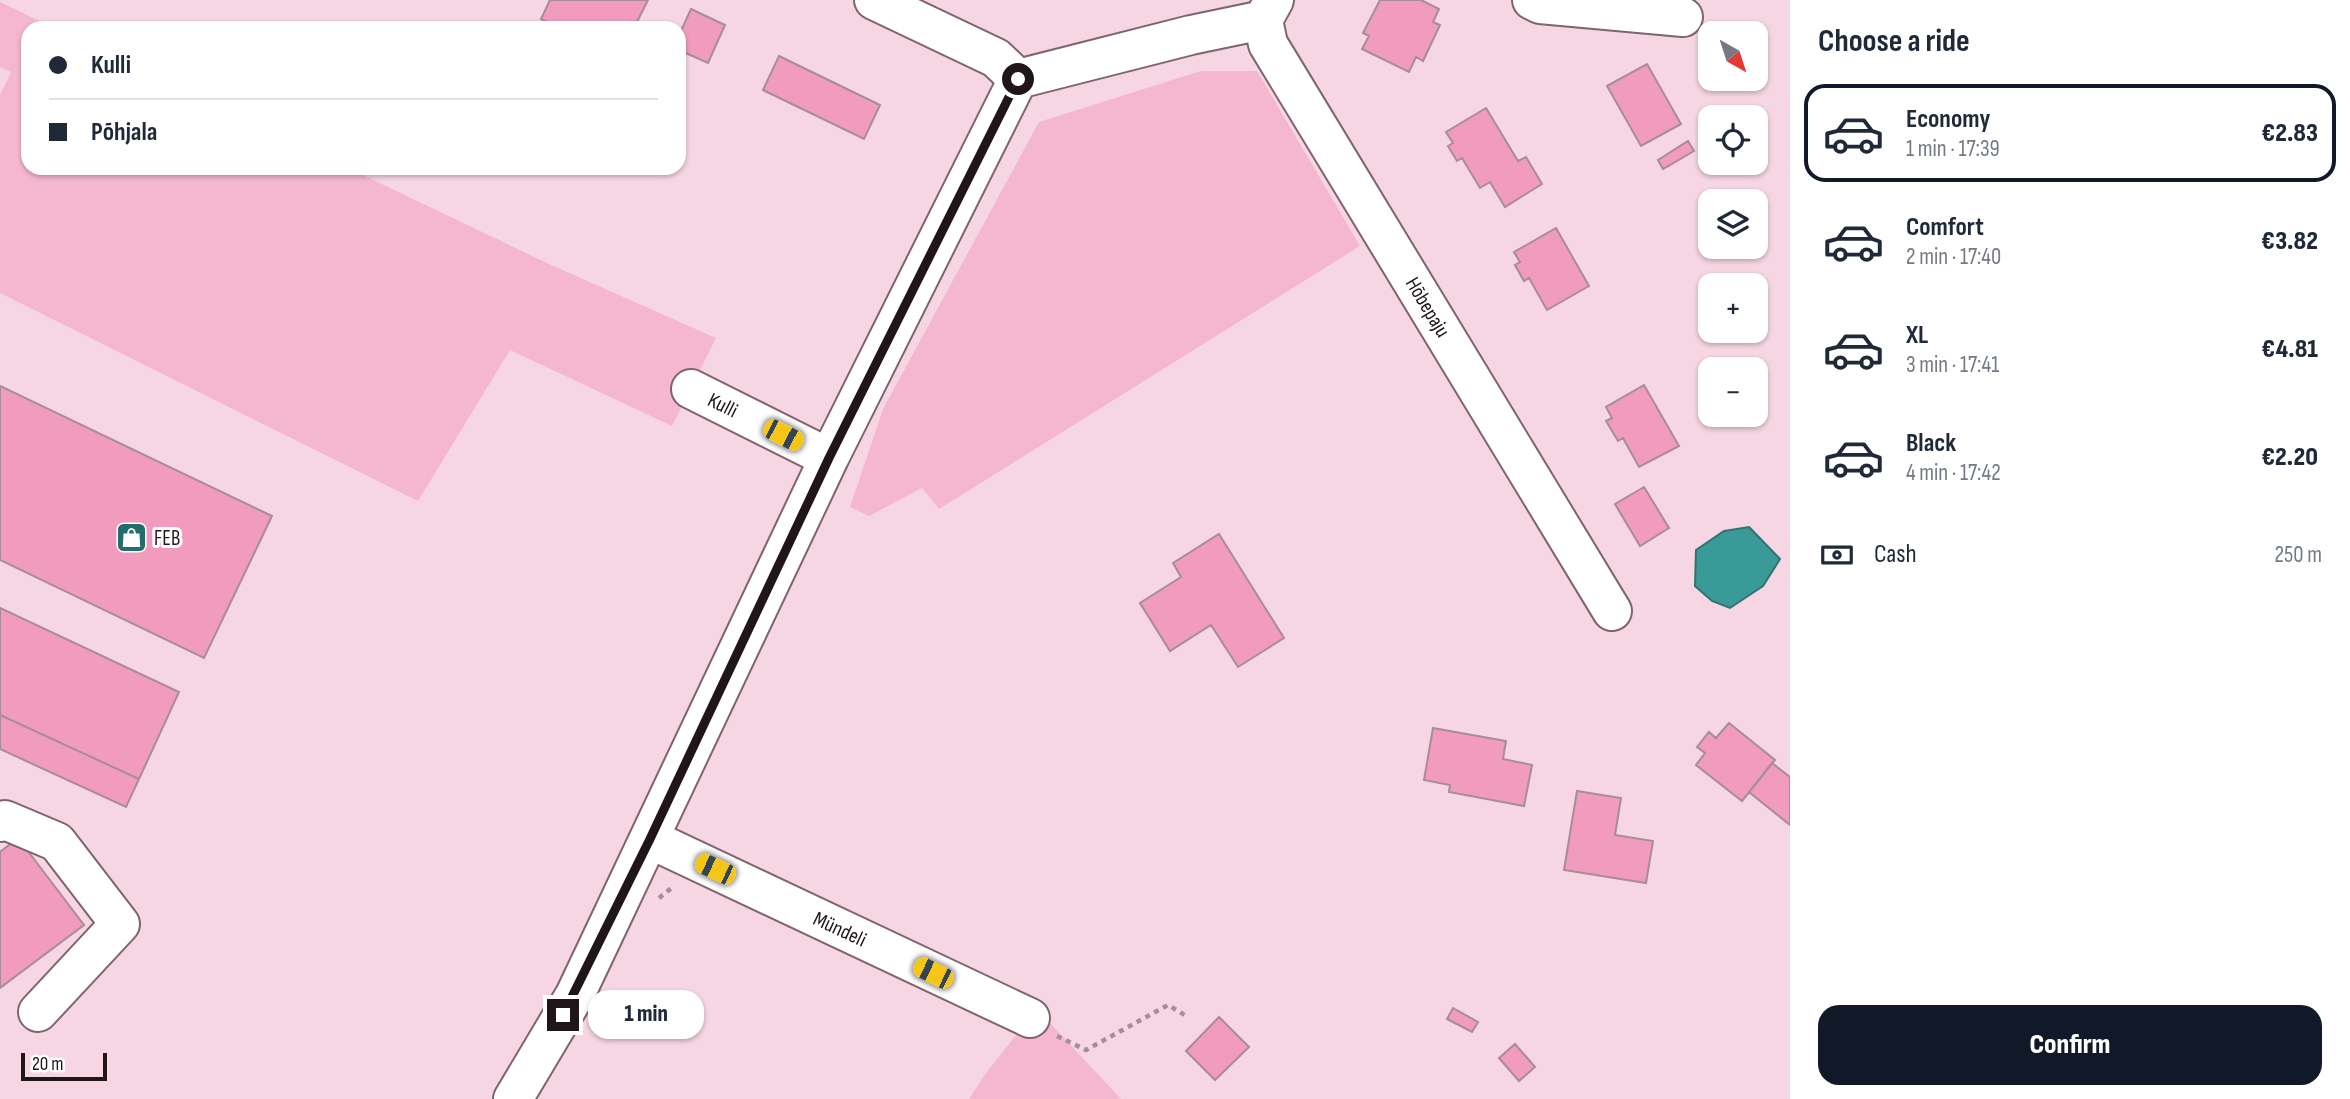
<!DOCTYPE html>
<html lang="en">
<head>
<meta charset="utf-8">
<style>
  :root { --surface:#fff; --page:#f2f2f3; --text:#1f2937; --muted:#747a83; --line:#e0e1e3; --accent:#111827 }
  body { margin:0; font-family:"Sofia Sans Condensed",sans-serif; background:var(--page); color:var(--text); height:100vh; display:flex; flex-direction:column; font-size:26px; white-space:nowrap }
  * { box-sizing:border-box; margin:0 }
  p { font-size:23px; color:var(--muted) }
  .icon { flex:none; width:38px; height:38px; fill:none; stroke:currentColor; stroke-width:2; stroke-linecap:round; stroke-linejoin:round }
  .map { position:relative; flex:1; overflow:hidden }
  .sheet { display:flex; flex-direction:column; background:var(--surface); width:560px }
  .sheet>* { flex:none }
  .top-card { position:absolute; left:21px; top:21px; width:665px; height:154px; border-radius:21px; box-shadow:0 2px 5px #0004; display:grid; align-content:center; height:154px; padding:0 28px; background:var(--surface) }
  .needle { width:46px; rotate:141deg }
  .buttons { position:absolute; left:1698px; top:21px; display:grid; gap:14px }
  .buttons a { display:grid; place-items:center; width:70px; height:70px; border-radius:14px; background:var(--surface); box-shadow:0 2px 5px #0004; font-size:35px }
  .scale { position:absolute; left:21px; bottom:18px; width:86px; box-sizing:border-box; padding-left:7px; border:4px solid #20161a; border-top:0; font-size:19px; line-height:24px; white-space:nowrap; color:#20161a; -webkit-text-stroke:5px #fff; paint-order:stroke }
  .end { position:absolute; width:32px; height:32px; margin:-16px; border:9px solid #20161a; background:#fff; box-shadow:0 0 0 4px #fff }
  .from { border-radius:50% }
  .bubble { position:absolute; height:49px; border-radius:21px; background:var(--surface); box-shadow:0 2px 5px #0004; font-size:23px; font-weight:800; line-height:49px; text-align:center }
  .car { position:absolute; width:21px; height:42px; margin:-21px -10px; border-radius:9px; box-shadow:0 0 5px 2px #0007; background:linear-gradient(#f5c518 24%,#345 0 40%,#f5c518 0 76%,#345 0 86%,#f5c518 0) }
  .top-card b { display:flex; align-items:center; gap:24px; height:66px; font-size:26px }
  .top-card b+b { border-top:2px solid var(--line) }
  .top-card i { width:18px; height:18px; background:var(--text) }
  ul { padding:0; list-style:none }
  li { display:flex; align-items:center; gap:21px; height:98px; margin:0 14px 10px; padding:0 14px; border:4px solid transparent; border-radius:21px }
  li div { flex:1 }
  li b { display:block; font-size:26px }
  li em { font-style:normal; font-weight:800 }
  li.active { border-color:var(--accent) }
  li>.icon { width:63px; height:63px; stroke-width:1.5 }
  h2 { padding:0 28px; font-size:32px; line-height:84px }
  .pay { display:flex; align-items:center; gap:18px; height:77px; padding:0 28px; font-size:26px }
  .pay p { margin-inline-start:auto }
  .action { display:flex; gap:14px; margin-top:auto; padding:14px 28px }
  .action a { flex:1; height:80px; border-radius:21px; background:var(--accent); color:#fff; font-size:28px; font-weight:800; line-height:80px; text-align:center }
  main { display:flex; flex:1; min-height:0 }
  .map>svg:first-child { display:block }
  .green { fill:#f5b7d0 }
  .water { fill:#399a97; stroke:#327272; stroke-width:2 }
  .building { fill:#f19bbf; stroke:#a88c97; stroke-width:2 }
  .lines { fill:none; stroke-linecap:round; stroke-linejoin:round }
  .minor-casing { stroke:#7f646e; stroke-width:42 }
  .path { stroke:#a58e97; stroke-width:4.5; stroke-dasharray:5 5; stroke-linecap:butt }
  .minor { stroke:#fff; stroke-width:38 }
  .route { stroke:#20161a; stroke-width:9 }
  .labels { text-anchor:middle; stroke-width:6; stroke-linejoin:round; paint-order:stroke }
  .street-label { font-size:21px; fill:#20161a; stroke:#fff }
  .poi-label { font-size:21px; fill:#20161a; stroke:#fff; text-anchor:start }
</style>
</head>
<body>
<main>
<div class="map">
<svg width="1790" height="1099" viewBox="0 0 1790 1099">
  <rect width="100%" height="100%" fill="#f5d6e2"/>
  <path class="green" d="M0 2 54 28H28V168H348L549 264 716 338 672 426 510 350 418 501 0 293V95L11 72 0 67Z
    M1201 71H1257L1360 246 939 509 922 488 869 516 850 507 883 409 1039 122Z
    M1037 1009 1121 1099H969L986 1073Z"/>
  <path class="water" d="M1749 527 1780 559 1763 586 1730 608 1712 601 1695 586 1696 550 1724 531Z"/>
  <path class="building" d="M550 0H648L634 28H559L541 19Z
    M1380 0H1421L1439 9 1433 22 1440 25 1423 61 1416 57 1409 72 1362 49 1369 36 1363 33Z
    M691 9 725 25 708 63 679 50V35Z
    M779 56 880 105 864 139 763 90Z
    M1647 64 1681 124 1641 146 1607 86Z
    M1486 108 1518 161 1526 157 1542 184 1505 207 1490 182 1480 188 1462 158 1457 161 1448 146 1453 143 1446 132Z
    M1688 141 1694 151 1663 169 1658 160Z
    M1556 228 1589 286 1547 310 1529 278 1524 281 1515 265 1520 262 1514 252Z
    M1644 385 1679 446 1639 467 1623 438 1618 441 1606 421 1612 418 1606 407Z
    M0 386 272 516 204 658 0 560Z
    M1644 487 1669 528 1640 546 1615 504Z
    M1219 534 1284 638 1238 667 1211 625 1170 651 1140 603 1181 577 1173 563Z
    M0 608 179 692 139 779 0 715Z
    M0 715 139 779 126 807 0 749Z
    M1729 723 1775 760 1742 801 1696 765 1705 753 1697 747 1709 732 1716 738Z
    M1433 728 1506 741 1503 759 1532 765 1524 806 1449 792 1450 785 1424 780Z
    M1772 763 1790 777V825L1749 792Z
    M1577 791 1621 798 1615 835 1653 841 1646 883 1564 870Z
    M18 838 84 925 0 988V852Z
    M1453 1008 1478 1022 1472 1032 1447 1019Z
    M1219 1017 1249 1047 1215 1080 1186 1051Z
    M1515 1044 1535 1067 1519 1081 1499 1058Z"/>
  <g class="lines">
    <defs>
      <path id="minor" d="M874 0 996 58 1018 79 1191 35 1263 20
        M1274 0 1263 20 1268 44 1612 611
        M1532 0 1540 4 1683 17
        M691 389 829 458 1018 79
        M0 822 5 820 57 842 120 924 38 1012
        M650 839 1030 1018
        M513 1099 575 995 829 458"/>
    </defs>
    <use href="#minor" class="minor-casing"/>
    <path class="path" d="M659 898 674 886
      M1057 1036 1086 1050 1168 1005 1188 1017"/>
    <use href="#minor" class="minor"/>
  </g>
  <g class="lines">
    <path class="route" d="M563 1015 650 839 829 458 1018 79"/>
  </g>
  <defs>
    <symbol id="shop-square" viewBox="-11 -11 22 22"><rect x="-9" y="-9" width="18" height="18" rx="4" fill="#236e6c" stroke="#fff"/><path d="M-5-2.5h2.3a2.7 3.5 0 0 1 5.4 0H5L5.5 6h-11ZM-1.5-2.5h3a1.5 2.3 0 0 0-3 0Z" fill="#fff"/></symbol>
  </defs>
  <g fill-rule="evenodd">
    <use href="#shop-square" x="114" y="520" width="35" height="35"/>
  </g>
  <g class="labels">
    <g class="street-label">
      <text transform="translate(1428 307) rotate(59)" y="7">Hõbepaju</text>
      <text transform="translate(723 405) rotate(27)" y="7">Kulli</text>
      <text transform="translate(840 929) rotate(25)" y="7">Mündeli</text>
    </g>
    <g class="poi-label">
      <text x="154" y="545">FEB</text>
    </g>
  </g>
</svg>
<div class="buttons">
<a><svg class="needle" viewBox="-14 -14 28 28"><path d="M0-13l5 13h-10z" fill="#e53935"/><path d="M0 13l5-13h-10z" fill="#747a83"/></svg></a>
<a><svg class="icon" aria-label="locate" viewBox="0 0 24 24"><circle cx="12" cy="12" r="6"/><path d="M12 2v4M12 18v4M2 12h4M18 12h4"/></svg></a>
<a><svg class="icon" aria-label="layers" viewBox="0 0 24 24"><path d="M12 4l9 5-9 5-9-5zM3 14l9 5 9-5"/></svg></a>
<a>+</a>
<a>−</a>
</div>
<div class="scale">20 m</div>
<i class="end from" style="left:1018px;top:79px"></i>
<i class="end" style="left:563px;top:1015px"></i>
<div class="bubble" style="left:588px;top:990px;width:116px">1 min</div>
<i class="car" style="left:783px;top:435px;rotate:117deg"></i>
<i class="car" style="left:715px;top:869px;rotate:295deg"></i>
<i class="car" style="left:933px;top:973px;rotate:296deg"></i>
<div class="top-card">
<b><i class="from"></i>Kulli</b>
<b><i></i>Põhjala</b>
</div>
</div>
<section class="sheet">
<h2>Choose a ride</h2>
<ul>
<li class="active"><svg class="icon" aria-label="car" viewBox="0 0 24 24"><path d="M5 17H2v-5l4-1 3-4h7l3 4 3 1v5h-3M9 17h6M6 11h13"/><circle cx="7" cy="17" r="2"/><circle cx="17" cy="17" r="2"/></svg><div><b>Economy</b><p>1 min · 17:39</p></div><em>€2.83</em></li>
<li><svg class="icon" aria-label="car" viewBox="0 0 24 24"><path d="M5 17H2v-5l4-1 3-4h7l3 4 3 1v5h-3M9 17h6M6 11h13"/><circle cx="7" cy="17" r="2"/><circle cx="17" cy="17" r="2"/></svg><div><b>Comfort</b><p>2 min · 17:40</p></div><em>€3.82</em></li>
<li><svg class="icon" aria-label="car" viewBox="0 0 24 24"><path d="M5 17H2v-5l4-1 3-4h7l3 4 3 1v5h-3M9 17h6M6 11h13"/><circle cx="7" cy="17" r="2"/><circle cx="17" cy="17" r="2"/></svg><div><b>XL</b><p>3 min · 17:41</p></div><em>€4.81</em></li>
<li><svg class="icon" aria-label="car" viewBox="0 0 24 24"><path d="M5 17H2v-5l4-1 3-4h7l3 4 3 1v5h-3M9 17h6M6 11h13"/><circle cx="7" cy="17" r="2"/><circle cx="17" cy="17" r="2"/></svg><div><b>Black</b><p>4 min · 17:42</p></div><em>€2.20</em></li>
</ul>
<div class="pay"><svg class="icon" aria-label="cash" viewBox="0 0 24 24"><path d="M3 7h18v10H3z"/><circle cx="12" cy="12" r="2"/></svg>Cash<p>250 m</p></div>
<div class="action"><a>Confirm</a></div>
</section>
</main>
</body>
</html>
